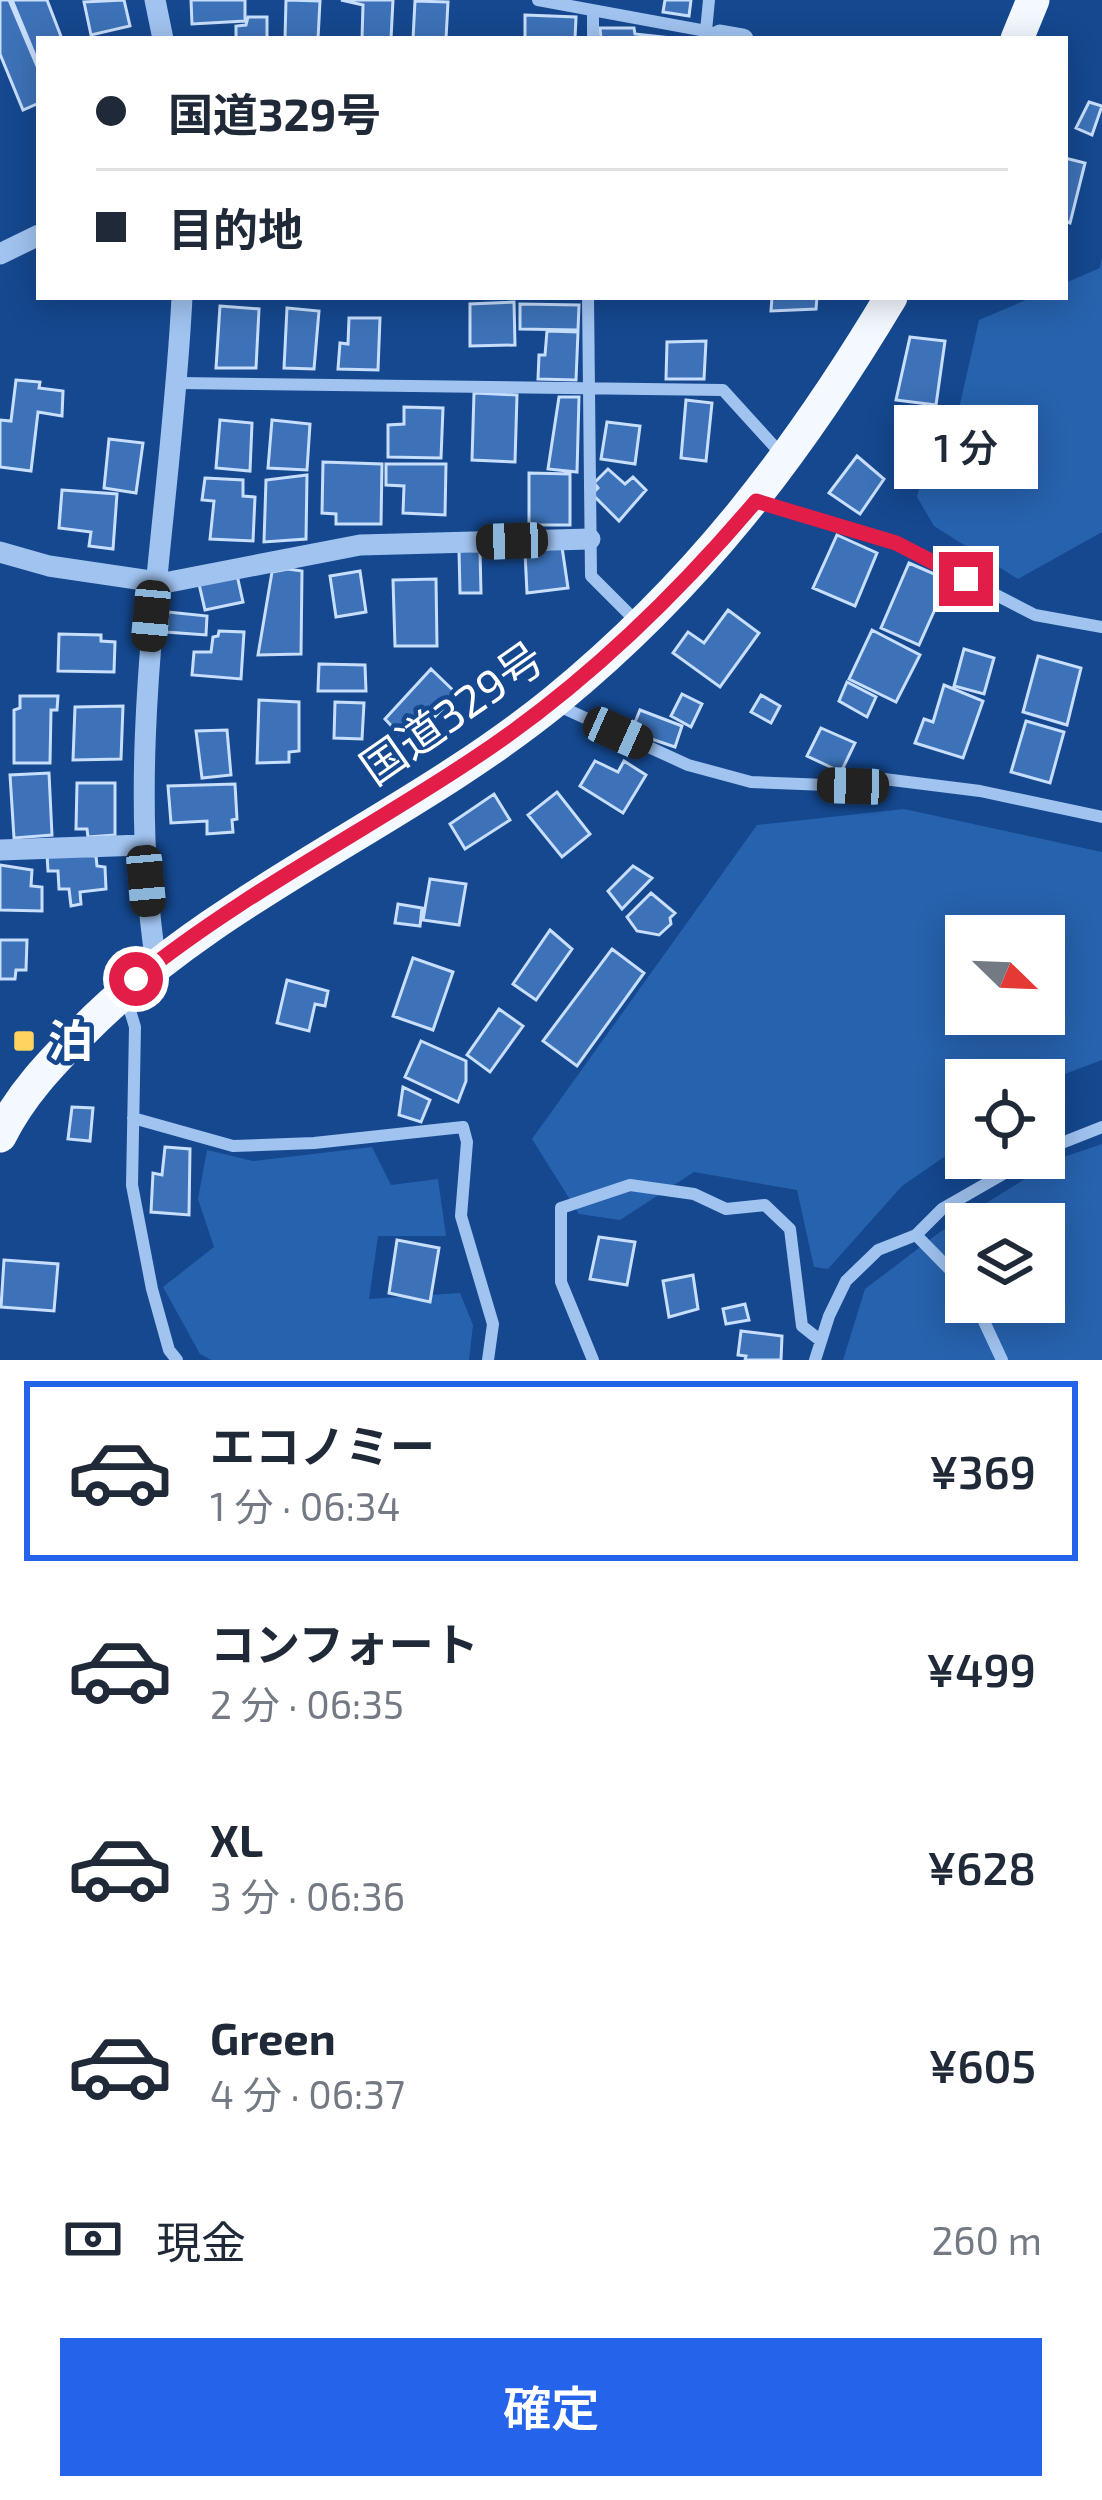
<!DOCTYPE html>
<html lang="ja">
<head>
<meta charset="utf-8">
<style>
  :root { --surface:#fff; --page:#f2f2f3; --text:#1f2937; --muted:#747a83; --line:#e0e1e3; --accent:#2563eb }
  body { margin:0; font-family:"Exo 2","Noto Sans JP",sans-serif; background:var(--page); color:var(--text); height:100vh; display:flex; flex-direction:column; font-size:45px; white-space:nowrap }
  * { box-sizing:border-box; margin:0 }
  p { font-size:39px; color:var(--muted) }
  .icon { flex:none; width:66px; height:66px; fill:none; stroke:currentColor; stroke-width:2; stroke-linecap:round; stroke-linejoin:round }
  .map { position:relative; height:1360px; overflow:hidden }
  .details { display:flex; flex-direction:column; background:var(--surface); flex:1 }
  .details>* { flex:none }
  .top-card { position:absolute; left:36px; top:36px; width:1032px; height:264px; border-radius:0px; box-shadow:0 6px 30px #0003; display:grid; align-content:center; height:264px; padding:0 60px; background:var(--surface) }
  .needle { width:78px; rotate:113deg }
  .tools { position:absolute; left:945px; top:915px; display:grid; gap:24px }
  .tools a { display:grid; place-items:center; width:120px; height:120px; border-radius:0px; background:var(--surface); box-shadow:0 6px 30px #0003; font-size:60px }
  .end { position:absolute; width:54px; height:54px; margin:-27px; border:15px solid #e11d48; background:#fff; box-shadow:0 0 0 6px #fff }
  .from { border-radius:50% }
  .bubble { position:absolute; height:84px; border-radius:0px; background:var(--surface); box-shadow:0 6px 30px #0003; font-size:39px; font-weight:600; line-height:84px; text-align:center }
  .car { position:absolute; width:36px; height:72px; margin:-36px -18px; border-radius:15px; box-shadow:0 0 9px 3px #0007; background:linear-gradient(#222 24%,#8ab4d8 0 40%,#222 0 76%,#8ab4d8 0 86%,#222 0) }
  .top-card b { display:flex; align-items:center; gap:42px; height:114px; font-size:45px }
  .top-card b+b { border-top:3px solid var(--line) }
  .top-card i { width:30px; height:30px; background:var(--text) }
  ul { padding:21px 0 0; list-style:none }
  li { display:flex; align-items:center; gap:36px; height:180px; margin:0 24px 18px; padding:0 36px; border:6px solid transparent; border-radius:0px }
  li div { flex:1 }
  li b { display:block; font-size:45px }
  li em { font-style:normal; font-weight:600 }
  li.active { border-color:var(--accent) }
  li>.icon { width:108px; height:108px; stroke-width:1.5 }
  .pay { display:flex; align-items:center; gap:30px; height:132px; padding:0 60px; font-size:45px }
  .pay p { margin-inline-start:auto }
  .action { display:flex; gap:24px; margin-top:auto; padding:24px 60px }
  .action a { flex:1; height:138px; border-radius:0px; background:var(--accent); color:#fff; font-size:48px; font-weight:600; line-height:138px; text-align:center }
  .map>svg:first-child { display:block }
  .green { fill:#2762ae; fill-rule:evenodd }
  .building { fill:#3d72b8; stroke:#c7defc; stroke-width:3 }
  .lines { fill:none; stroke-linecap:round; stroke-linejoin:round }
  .minor { stroke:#a0c3f0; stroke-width:12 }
  .tertiary { stroke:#a0c3f0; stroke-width:21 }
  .trunk { stroke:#f4f8ff; stroke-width:33 }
  .route { stroke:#e11d48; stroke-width:15 }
  .poi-dot { fill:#ffd360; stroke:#15488f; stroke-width:4.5 }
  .labels { text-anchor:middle; stroke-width:9; stroke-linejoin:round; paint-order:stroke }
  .street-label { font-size:45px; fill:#fff; stroke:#15488f }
  .poi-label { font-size:45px; font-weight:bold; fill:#fff; stroke:#15488f; text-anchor:start }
</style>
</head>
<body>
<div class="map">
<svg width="1102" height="1360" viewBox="0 0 1102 1360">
  <rect width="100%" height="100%" fill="#15488f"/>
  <path class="green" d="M1102 257V532L1018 579 934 526 917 497 936 426 958 413 979 320 1033 297H1065V283L1100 268Z
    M904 809 1102 852V1060L1062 1075 1044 1087V1080H966V1142L902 1186 828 1269 814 1267 797 1190 694 1172 620 1220 579 1214 532 1139 757 825ZM966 936H1044V1014H966Z
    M1102 1144V1360H843L865 1289 940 1232 1055 1160ZM966 1224H1044V1302H966Z
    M372 1147 391 1185 438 1179 446 1236H378L369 1299 460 1293 473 1325 469 1360H211L200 1354 163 1287 214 1247 198 1199 207 1150 253 1161Z"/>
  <path class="building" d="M0 0H9L39 71V103L23 110 0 54Z
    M12 0H47L62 39H39V65Z
    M124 0 130 26 91 35 84 2Z
    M191 0H245V21L192 24Z
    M286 0 320 1 318 39H285Z
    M341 0H393L391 39H362L363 5Z
    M665 0H691L689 16 663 12Z
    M415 1 448 2 446 39H413Z
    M525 15 576 17 575 39H525Z
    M248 17H267V39H236V26L246 25Z
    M600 28H634L635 34 681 39H601Z
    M1089 102 1102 106 1092 135 1076 128Z
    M1065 158 1085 163 1070 223 1065 221Z
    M772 297H817L816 309 771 311Z
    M514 302 515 345 470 346V304Z
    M520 304 579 305 578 330 520 329Z
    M220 306 259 309 256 368H216Z
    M287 308 319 311 314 369 284 368Z
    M349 318H380L378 370 338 369 340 343 348 344Z
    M547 331 578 332 576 380 538 379 539 355H545Z
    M910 337 945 341 936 405 896 400Z
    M706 341 704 379H666L667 342Z
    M16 380 40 382 39 388 63 391 62 416 38 412 31 471 0 467V420L11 421Z
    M474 393 517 395 515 462 472 460Z
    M559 397H579L577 472 548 469Z
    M686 400 712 403 706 461 681 458Z
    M404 407 443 408 441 458 388 457V425L404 424Z
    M220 420 252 423 250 471 216 468Z
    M272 420 310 424 307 470 268 468Z
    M607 422 640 426 635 464 601 459Z
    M109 439 143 443 136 493 104 488Z
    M857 456 884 479 860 514 829 493Z
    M323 462 382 464 381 524H336V514L322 513Z
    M386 464H446L445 515 403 513 404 486 386 485Z
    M608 469 625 484 633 477 646 490 619 521 592 494 598 488 594 483Z
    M529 473 570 474V525H529Z
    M307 475 306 539 264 542 266 480Z
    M205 478 243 480V496L255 497 253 541 210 539 214 501 202 500Z
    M62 490 117 494 113 549 89 546 91 532 59 528Z
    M837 535 877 553 855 606 813 588Z
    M562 547 568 588 527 593 525 552Z
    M459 550 480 551 481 593H460Z
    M909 563 948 580 919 645 881 628Z
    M288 569 302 571 301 654 258 655 272 572Z
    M360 571 366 612 336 617 330 576Z
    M237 575 243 602 205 610 199 584Z
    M436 579 437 646H395L393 580Z
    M728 610 759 633 720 687 673 653 688 632 704 643Z
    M168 612 207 616 206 635 166 632Z
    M872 630 920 655 896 702 849 679Z
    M219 631 244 632 241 679 192 675 194 652H211L213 637 218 636Z
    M59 634 101 635V641L115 642 114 672 58 671Z
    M964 649 994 658 984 694 954 686Z
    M1038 656 1081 668 1067 725 1023 712Z
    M319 664 365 665 366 691H318Z
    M431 669 457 694 420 732 399 734 385 719Z
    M847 682 876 697 867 717 839 701Z
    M944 685 983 701 963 758 915 743 924 719 933 722Z
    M682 694 702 704 691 727 671 716Z
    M761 695 780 706 771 723 751 712Z
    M20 696H58L57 710H51L50 763H14V710L20 708Z
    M259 700 299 702V751L289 752V762L257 763Z
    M335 702 364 703 362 739 334 738Z
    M123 706 121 759 73 760 75 707Z
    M640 710 682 726 675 747 631 732Z
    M1026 721 1064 732 1050 783 1011 772Z
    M821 728 855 743 841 772 807 756Z
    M227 730 231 775 202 778 196 731Z
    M595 761 618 772 624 761 646 775 623 813 580 786Z
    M49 773 52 835 14 838 10 775Z
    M77 783H115V835L88 837 87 829H76Z
    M235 784 237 819 232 820 233 832 207 834V821L171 823 168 786Z
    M557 792 590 834 562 857 528 815Z
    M494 794 510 820 465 849 450 824Z
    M47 854 96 856 97 866 105 867 106 889 80 892 81 904 71 906 69 889H59L58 871H48Z
    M0 865 32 870 31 886 42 887V911L0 910Z
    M633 866 652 878 622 909 608 891Z
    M430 879 466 884 459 925 423 920Z
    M651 893 675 913 670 918 671 924 659 935 637 931 627 917Z
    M398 904 422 908 420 926 395 923Z
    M550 930 572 949 536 1000 513 984Z
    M0 940H27L26 970H16L15 979H0Z
    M612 949 644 973 577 1066 543 1041Z
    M413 958 453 972 433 1030 393 1016Z
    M287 980 328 991 325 1006 315 1004 309 1031 277 1023Z
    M499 1009 523 1026 490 1072 467 1055Z
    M421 1041 466 1061V1081L458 1102 405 1077Z
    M403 1087 430 1100 421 1122 399 1115Z
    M72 1107 93 1108 90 1141 68 1139Z
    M165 1147 190 1149 189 1215 151 1212 153 1173 162 1175Z
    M599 1237 635 1242 627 1285 590 1279Z
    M397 1240 439 1248 430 1302 389 1293Z
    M4 1260 58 1264 54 1311 1 1307Z
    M693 1275 698 1309 669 1317 663 1281Z
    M745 1304 749 1320 726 1324 723 1309Z
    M741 1331 782 1336 781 1360H745L746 1356 738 1355Z"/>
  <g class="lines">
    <path class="minor" d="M538 0 706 31 720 35 719 39
      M706 31 709 0
      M593 39V11
      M588 297 591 576 639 624
      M178 383 723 390 783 456
      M756 501 896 543 1035 615 1102 627
      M559 706 688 765 751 782 853 786 884 779 980 791 1102 817
      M126 997 135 1027 132 1185 152 1289 169 1350 177 1360
      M133 1118 233 1146 314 1143 463 1127 467 1142 461 1216 493 1324 488 1360
      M1044 1150 1102 1127
      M916 1235 966 1286
      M975 1302 1002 1360
      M593 1360 561 1282V1208L630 1185 694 1194 726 1209 765 1205 790 1229 802 1326 821 1341
      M815 1360 829 1316 846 1281 878 1250 916 1235 942 1209 1031 1158"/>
    <path class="tertiary" d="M155 0 163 39
      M720 35 743 39
      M0 254 39 235
      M0 552 49 566 164 583 360 545 590 539
      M0 850 142 845
      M156 963C122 739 171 520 182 297"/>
    <path class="trunk" d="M1017 39 1033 0
      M0 1136C21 1094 51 1063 84 1030 220 893 406 822 555 701 697 585 797 454 891 297"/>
  </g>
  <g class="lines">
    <path class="route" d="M136 979C240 895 362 833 473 759 581 688 673 599 756 501L896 543 966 579"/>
  </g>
  <rect class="poi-dot" x="12" y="1029" width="24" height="24" rx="6"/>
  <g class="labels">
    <g class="street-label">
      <text transform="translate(452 713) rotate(-35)" y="16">国道329号</text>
    </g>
    <g class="poi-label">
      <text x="48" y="1057">泊</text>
    </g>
  </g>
</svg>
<div class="tools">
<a><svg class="needle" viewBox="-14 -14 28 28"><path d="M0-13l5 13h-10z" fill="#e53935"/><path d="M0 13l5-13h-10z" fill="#747a83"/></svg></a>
<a><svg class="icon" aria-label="locate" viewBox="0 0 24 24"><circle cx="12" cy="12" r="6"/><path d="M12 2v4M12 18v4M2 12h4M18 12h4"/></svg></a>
<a><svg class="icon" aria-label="layers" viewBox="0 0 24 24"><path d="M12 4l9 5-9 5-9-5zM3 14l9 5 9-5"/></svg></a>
</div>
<i class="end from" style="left:136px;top:979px"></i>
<i class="end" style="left:966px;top:579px"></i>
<div class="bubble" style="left:894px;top:405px;width:144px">1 分</div>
<i class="car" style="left:512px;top:541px;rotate:268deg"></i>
<i class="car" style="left:151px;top:616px;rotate:185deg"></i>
<i class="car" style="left:618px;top:733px;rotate:114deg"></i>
<i class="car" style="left:853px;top:786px;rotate:272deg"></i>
<i class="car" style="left:146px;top:881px;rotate:175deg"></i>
<div class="top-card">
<b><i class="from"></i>国道329号</b>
<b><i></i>目的地</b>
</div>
</div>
<section class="details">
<ul>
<li class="active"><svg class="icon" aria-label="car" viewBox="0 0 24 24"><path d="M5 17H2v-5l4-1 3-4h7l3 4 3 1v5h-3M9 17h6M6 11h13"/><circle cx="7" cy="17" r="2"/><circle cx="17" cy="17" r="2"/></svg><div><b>エコノミー</b><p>1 分 · 06:34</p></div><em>¥369</em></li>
<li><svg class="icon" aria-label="car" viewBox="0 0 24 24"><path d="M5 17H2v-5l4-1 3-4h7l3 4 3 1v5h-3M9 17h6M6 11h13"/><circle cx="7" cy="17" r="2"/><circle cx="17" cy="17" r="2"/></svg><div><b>コンフォート</b><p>2 分 · 06:35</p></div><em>¥499</em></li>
<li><svg class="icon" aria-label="car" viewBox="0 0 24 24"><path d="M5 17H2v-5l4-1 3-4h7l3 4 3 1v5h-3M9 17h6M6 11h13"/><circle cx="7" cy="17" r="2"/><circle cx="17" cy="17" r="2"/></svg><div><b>XL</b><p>3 分 · 06:36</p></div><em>¥628</em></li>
<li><svg class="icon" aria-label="car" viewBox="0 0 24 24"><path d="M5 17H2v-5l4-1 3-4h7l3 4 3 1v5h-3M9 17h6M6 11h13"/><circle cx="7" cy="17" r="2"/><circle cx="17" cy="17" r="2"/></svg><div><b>Green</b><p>4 分 · 06:37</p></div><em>¥605</em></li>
</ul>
<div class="pay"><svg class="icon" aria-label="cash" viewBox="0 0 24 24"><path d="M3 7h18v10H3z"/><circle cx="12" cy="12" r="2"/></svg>現金<p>260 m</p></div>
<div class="action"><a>確定</a></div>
</section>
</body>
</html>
